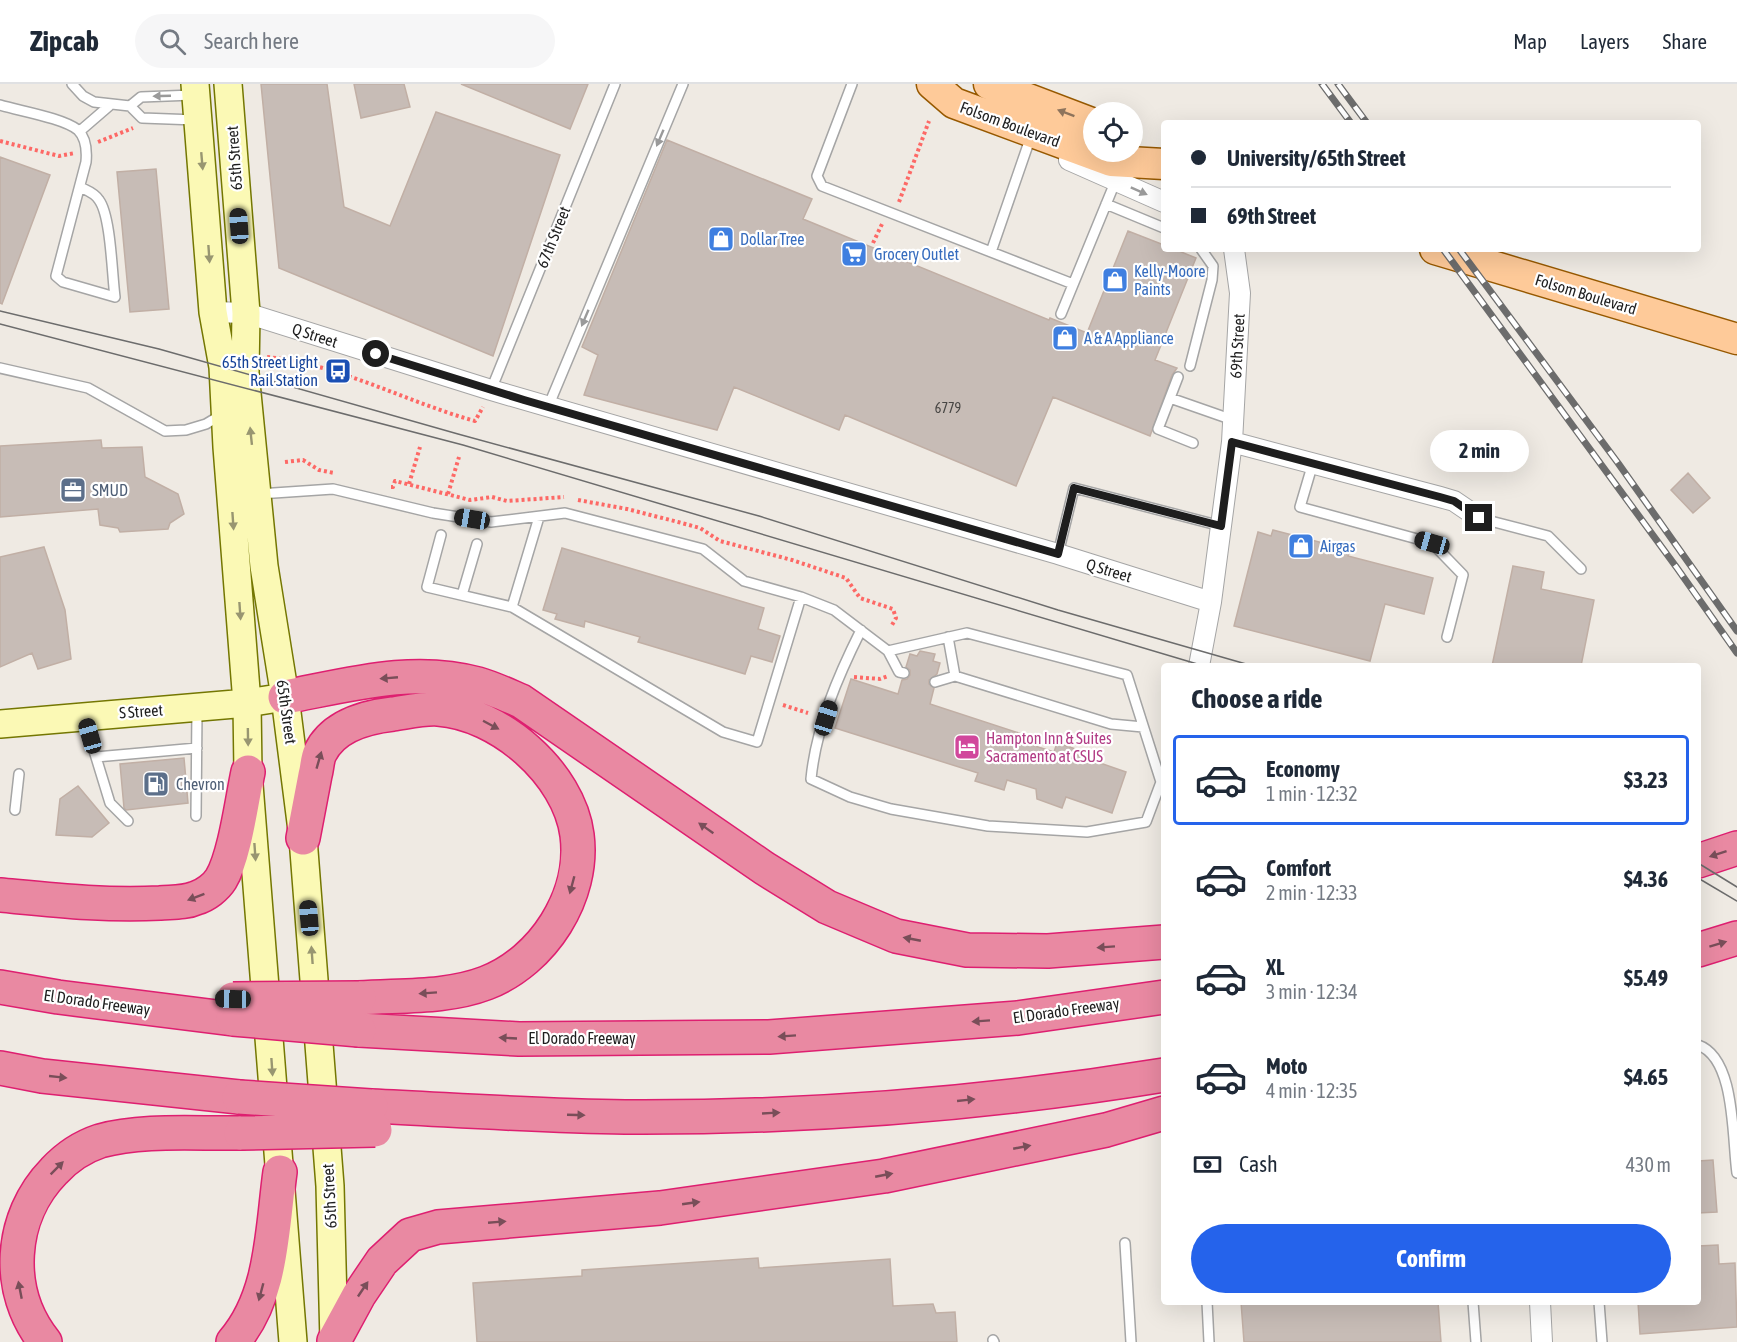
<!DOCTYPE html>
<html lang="en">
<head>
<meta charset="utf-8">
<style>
  :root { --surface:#fff; --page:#f6f6f7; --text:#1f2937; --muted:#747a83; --line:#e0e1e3; --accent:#2563eb }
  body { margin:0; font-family:"Asap Condensed",sans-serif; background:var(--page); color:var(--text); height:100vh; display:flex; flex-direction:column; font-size:22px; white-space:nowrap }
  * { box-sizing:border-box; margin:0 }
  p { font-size:20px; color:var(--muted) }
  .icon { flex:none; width:33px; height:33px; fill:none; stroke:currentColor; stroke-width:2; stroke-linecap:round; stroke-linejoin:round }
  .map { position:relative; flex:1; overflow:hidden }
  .sheet { position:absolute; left:1161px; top:579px; width:540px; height:642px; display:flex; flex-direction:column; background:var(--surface); border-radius:6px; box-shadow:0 6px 24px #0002 }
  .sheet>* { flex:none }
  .hud { position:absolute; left:1161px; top:36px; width:540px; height:132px; border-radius:6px; box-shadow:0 6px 24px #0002; display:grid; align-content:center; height:132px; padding:0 30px; background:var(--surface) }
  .controls { position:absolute; left:1083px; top:18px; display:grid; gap:12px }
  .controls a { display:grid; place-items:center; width:60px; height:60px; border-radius:50%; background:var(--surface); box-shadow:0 6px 24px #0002; font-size:30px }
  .end { position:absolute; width:27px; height:27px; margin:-14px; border:8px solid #1e1e1e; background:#fff; box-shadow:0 0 0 3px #fff }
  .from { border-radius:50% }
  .bubble { position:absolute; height:42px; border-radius:21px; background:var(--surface); box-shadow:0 6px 24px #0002; font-size:20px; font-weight:700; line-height:42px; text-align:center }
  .car { position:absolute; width:18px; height:36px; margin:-18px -9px; border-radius:8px; box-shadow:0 0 4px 2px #0007; background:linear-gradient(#222 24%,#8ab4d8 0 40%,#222 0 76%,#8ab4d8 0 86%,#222 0) }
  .hud b { display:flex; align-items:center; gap:21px; height:57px; font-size:22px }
  .hud b+b { border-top:2px solid var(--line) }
  .hud i { width:15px; height:15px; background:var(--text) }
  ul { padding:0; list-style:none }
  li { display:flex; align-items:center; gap:18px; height:90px; margin:0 12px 9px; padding:0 18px; border:3px solid transparent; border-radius:6px }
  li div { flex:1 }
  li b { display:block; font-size:22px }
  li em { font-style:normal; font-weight:700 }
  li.selected { border-color:var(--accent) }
  li>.icon { width:54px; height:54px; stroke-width:1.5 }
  h2 { padding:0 30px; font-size:27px; line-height:72px }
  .pay { display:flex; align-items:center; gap:15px; height:66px; padding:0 30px; font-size:22px }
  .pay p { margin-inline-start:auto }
  .button { display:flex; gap:12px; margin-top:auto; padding:12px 30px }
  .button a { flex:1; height:69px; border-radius:36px; background:var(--accent); color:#fff; font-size:24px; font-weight:700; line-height:69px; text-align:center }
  header { display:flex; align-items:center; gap:36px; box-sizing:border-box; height:84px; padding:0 30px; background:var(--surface); border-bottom:2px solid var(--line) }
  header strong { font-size:28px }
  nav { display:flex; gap:33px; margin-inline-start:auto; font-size:21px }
  .search { width:420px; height:54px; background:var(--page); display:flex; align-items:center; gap:15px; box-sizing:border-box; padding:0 21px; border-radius:33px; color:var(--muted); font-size:22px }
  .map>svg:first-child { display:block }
  .building { fill:#c7bcb6; stroke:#c1afa5; stroke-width:1.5 }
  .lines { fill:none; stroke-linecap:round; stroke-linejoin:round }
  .lane-casing { stroke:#a5a5a5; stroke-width:12 }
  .street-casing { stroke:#a5a5a5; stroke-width:22 }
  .secondary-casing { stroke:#747702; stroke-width:30 }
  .primary-casing { stroke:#975900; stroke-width:33 }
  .highway-casing { stroke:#de1f70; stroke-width:36 }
  .path { stroke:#fd6966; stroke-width:4; stroke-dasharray:3 3; stroke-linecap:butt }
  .lane { stroke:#fff; stroke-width:9 }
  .street { stroke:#fff; stroke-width:20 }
  .secondary { stroke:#fbf9b5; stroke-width:27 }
  .primary { stroke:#feca99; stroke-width:30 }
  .highway { stroke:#e989a2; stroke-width:33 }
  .tram { stroke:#6c6c6c; stroke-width:1.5 }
  .rail-casing { stroke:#6c6c6c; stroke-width:7 }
  .rail { stroke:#fff; stroke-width:4.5; stroke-dasharray:14; stroke-linecap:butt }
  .highway-bridge-casing { stroke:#de1f70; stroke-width:36; stroke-linecap:butt }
  .highway-bridge { stroke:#e989a2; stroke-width:33 }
  .oneway { fill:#9a9a9a }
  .oneway2 { fill:#8e745c }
  .oneway3 { fill:#989671 }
  .oneway4 { fill:#794e59 }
  .route { stroke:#1e1e1e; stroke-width:8 }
  .labels { text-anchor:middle; stroke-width:4.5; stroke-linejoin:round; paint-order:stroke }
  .number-label { font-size:14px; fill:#484644 }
  .street-label { font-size:16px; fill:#1e1e1e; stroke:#fff }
  .shop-label { font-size:16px; fill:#366cbe; stroke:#fff; text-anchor:start }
  .transit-label { font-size:16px; fill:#164399; stroke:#fff; text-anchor:end }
  .service-label { font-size:16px; fill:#4e5e75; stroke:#fff; text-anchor:start }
  .hotel-label { font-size:16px; fill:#b23c85; stroke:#fff; text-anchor:start }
</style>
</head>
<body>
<header>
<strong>Zipcab</strong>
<div class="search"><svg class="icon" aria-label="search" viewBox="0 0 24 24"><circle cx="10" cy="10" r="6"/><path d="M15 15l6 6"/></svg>Search here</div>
<nav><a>Map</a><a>Layers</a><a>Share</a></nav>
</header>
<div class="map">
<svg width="1737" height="1258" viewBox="0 0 1737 1258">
  <rect width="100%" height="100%" fill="#efeae3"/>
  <path class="building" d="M261 0H327L344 123 390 142 436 28 560 71 493 272 279 184Z
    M354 0H404L410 23 361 34Z
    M461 0H588L570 45Z
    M667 56 812 115 803 135 1049 236 1050 234 1087 249 1128 147 1164 161V165H1174L1196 174 1155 276 1177 284 1172 291 1150 352 1053 313 1016 402 845 331 839 346 734 303 717 346 584 311 598 271 582 263Z
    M0 73 50 91 2 220 0 219Z
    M156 85 169 225 130 228 117 88Z
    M101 356 102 364 142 363 145 393 178 410 184 430 170 439 168 445 120 448 118 444 100 441 98 425 0 433V362Z
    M1688 389 1710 414 1693 429 1671 406Z
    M1273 446 1350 466 1348 472 1433 494 1424 530 1385 520 1370 577 1234 542 1258 448 1271 452Z
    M44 463 65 526 71 575 38 585 32 569 0 583V473Z
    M562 464 764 524 758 545 780 552 772 578 751 572 745 590 638 558 640 553 585 537 584 543 555 535 557 530 543 526Z
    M1513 482 1544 488 1541 505 1594 516 1581 582H1492Z
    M920 567 935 570 933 577 940 579 937 590 929 596V600L934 604 930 620 1019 649 1016 656 1054 668 1057 659 1082 667 1077 671 1126 688 1112 729 1066 713 1062 724 1037 715 1036 705 1007 696 1004 706 975 697 978 689 835 644 851 595 898 610 902 596 907 595 910 591V586L906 583 910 570 917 572Z
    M184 674 188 719 126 726 124 724 120 680Z
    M78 702 109 739 92 753 56 751 60 715Z
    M1713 1076 1717 1128 1698 1129V1077Z
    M1718 1161 1719 1180 1735 1179 1737 1243 1640 1250 1638 1218H1698V1162Z
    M758 1174 759 1184 890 1175 893 1222 933 1220 936 1229 955 1228 957 1258H477L473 1199 582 1192V1186Z
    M1241 1218H1438L1441 1258H1244Z"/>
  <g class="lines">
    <defs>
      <path id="lane" d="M72 0 83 12 94 18 130 22 142 34 196 36
        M852 0 817 92 822 102 1073 200
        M0 21C20 27 63 34 78 46 86 54 87 67 86 78L56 192 63 198 115 213C112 191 111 132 99 116 95 109 86 106 80 103
        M130 22 141 13 193 11
        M80 47 109 22
        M1106 120 1164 144
        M991 168 1029 58
        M1061 230 1116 96
        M1190 282 1212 196 1213 182 1201 165
        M0 284 88 304 165 347 186 346 206 340 221 331
        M1178 293 1158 345 1193 359
        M491 306 615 0
        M1170 314 1233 336
        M548 323 683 0
        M1313 379 1300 423 1432 459 1463 491 1447 553
        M259 410 333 405 433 429 491 438 565 429 703 465 744 497 801 513 834 526 888 567 967 549 1127 591 1161 698 1146 738 1087 748 988 742 891 725 850 713 811 695C816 643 838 592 861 546
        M1479 434 1548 452 1581 485
        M441 451 427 503 512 523 723 648 757 658 801 513
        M1058 470 1074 404 1221 442
        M462 511 477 460
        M512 523 539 433
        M948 553 955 592 1111 640 1143 643
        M888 567 899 588 904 589
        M935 598 955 592
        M84 634 110 719 128 737
        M96 673 197 664
        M15 726 19 690
        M196 732 197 626
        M1698 961C1736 974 1732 1055 1737 1089
        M1125 1159 1131 1258
        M1207 1218 1209 1258
        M1473 1218 1476 1258
        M1599 1218 1602 1258
        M993 1256 994 1258"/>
      <path id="street" d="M1069 76 1164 118
        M213 228 246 229 491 306 1058 470 1211 518
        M1232 358 1440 413 1454 417 1479 434
        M1199 582 1211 518 1232 358 1240 209 1234 165
        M1540 1218 1542 1258"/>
      <path id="secondary" d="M195 0 213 228 223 283 227 363 247 619 248 688 293 1258
        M228 0 246 229 245 289 264 482 285 613 303 754 330 1102 334 1258
        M0 640 247 619 285 613"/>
      <path id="primary" d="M932 0 954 19 1111 77 1164 80
        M989 0 1094 40
        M1435 165 1737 255"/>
      <path id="highway" d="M285 613C348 601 413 582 478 600 492 604 507 611 521 617L764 784 827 823 896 852 967 866 1048 867 1164 858
        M303 754C307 733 311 712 315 691 317 684 317 675 320 669 333 642 366 633 393 630 407 628 424 624 438 625 499 629 569 689 577 751 585 812 543 877 486 899 447 914 401 911 359 914
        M1698 777 1737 764
        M0 811C53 816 106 822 160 819 172 818 185 819 196 814 206 811 216 803 221 795 235 772 242 716 248 688
        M1698 866 1737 854
        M0 903 58 913 233 935
        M359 946 519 955 769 953 1018 934 1164 913
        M0 984 42 992 239 1013
        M371 1022C456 1026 540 1032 625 1033 805 1034 987 1020 1164 991
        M334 1257 359 1211 382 1177 410 1151 438 1143 660 1124 884 1092 1106 1046 1164 1029
        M45 1258C4 1207 9 1133 54 1087 66 1074 82 1063 100 1057 142 1045 197 1050 241 1049
        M233 1258C273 1212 272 1146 280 1088"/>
    </defs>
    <use href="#lane" class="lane-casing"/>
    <use href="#street" class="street-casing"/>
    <use href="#secondary" class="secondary-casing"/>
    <use href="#primary" class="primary-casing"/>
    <use href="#highway" class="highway-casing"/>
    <path class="path" d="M0 57 59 72 75 69
      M98 58 133 44
      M899 118 929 37
      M873 159 882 140
      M267 273C339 280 406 318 475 337L483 323
      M285 378 303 376 319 386 334 389
      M409 400 420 363
      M391 403H393L395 397 470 416 492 413 507 417 564 413
      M448 410 459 373
      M578 416 627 425 678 438 700 444 720 457 792 476 846 494 860 514 893 525 896 534 892 541
      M854 593 880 595 888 592
      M783 621 808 629"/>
    <use href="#lane" class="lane"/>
    <use href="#street" class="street"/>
    <use href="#secondary" class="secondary"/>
    <use href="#primary" class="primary"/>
    <use href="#highway" class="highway"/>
    <path class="tram" d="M0 227 159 265 458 350 759 432 1058 526 1253 582
      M0 240 463 361 1204 582
      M1698 779 1737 803
      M1698 794 1737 817"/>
    <defs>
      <path id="rail" d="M1322 0 1351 39
        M1338 0 1367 39
        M1443 165 1677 484 1737 569
        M1459 165 1618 379 1737 547"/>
    </defs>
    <use href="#rail" class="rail-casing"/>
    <use href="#rail" class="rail"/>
    <defs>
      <path id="highway-bridge" d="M233 915 359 914
        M233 935 359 946
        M239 1013 371 1022
        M241 1049 375 1046"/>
    </defs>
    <use href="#highway-bridge" class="highway-bridge-casing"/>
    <use href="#highway-bridge" class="highway-bridge"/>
  </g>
  <defs><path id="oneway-solid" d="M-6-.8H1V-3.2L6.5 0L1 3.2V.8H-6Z" transform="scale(1.5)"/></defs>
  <g class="oneway">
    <use href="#oneway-solid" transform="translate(162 12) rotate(178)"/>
    <use href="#oneway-solid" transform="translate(660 54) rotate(113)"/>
    <use href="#oneway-solid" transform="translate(1139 107) rotate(24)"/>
    <use href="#oneway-solid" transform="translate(585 234) rotate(113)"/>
  </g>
  <use class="oneway2" href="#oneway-solid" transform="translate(1066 29) rotate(-159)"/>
  <g class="oneway3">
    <use href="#oneway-solid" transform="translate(202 77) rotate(85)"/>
    <use href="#oneway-solid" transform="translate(209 170) rotate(86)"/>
    <use href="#oneway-solid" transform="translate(251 352) rotate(-96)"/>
    <use href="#oneway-solid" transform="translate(233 437) rotate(86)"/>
    <use href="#oneway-solid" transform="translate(240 527) rotate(86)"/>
    <use href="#oneway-solid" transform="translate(248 653) rotate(89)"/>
    <use href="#oneway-solid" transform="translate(255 768) rotate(86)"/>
    <use href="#oneway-solid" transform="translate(312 871) rotate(-94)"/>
    <use href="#oneway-solid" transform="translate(272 983) rotate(86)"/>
  </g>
  <g class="oneway4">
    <use href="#oneway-solid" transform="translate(389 594) rotate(175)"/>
    <use href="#oneway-solid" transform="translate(491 641) rotate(28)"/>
    <use href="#oneway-solid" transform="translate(319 676) rotate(-74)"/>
    <use href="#oneway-solid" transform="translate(706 744) rotate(-145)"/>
    <use href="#oneway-solid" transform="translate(1718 770) rotate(162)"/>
    <use href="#oneway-solid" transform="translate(572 801) rotate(105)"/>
    <use href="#oneway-solid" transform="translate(196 813) rotate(159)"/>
    <use href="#oneway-solid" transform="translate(912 855) rotate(-169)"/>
    <use href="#oneway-solid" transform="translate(1718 860) rotate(-17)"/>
    <use href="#oneway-solid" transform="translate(1106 863) rotate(176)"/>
    <use href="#oneway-solid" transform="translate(428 909) rotate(176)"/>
    <use href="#oneway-solid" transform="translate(981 937) rotate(176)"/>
    <use href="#oneway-solid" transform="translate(787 952) rotate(176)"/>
    <use href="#oneway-solid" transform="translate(508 954) rotate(-177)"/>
    <use href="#oneway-solid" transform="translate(58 993) rotate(6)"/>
    <use href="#oneway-solid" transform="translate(966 1016) rotate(-6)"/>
    <use href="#oneway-solid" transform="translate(771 1029) rotate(-3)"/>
    <use href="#oneway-solid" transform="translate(576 1031) rotate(2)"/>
    <use href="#oneway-solid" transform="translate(1022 1063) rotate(-11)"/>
    <use href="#oneway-solid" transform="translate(57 1084) rotate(-45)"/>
    <use href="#oneway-solid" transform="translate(884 1091) rotate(-11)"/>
    <use href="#oneway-solid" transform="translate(691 1119) rotate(-8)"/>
    <use href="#oneway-solid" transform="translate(497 1138) rotate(-5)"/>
    <use href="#oneway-solid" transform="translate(363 1205) rotate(-56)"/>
    <use href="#oneway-solid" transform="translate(20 1206) rotate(-101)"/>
    <use href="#oneway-solid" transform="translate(261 1208) rotate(105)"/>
  </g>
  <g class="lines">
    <path class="route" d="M376 270 524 316 1058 470 1074 404 1221 442 1232 358 1440 413 1454 417 1479 434"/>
  </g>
  <defs>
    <symbol id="shop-square" viewBox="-11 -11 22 22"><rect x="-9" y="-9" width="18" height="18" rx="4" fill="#3f7fe0" stroke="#fff"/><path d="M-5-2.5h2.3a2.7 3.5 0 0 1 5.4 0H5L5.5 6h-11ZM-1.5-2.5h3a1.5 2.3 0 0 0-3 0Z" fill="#fff"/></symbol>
    <symbol id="supermarket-square" viewBox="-11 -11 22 22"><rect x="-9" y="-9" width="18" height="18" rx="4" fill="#3f7fe0" stroke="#fff"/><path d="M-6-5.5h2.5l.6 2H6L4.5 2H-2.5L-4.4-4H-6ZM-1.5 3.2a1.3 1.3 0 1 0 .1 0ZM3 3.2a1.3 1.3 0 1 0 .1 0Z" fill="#fff"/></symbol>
    <symbol id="bus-square" viewBox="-11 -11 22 22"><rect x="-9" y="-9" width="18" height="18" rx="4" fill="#1a4fb4" stroke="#fff"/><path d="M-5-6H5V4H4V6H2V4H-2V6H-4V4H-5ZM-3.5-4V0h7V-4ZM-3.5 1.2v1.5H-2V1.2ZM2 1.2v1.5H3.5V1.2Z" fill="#fff"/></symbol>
    <symbol id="office-square" viewBox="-11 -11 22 22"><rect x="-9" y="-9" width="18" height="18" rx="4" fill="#5c6f8a" stroke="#fff"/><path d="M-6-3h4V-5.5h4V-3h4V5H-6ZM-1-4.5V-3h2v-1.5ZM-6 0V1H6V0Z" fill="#fff"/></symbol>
    <symbol id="hotel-square" viewBox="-11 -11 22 22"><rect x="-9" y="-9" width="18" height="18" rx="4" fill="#d1479c" stroke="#fff"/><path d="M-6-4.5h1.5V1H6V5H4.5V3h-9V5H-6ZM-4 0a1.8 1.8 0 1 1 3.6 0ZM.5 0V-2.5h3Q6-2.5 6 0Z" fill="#fff"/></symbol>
    <symbol id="fuel-square" viewBox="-11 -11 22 22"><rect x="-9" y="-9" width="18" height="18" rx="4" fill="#5c6f8a" stroke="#fff"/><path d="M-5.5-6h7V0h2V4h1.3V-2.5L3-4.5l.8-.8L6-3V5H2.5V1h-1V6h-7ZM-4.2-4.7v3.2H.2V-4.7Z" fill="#fff"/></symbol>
  </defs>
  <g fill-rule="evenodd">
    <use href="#shop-square" x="706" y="140" width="30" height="30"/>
    <use href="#supermarket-square" x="839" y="155" width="30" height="30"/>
    <use href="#shop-square" x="1100" y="181" width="30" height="30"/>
    <use href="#shop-square" x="1050" y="239" width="30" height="30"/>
    <use href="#bus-square" x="323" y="272" width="30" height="30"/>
    <use href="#office-square" x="58" y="391" width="30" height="30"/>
    <use href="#shop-square" x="1286" y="447" width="30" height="30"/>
    <use href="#hotel-square" x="952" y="648" width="30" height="30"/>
    <use href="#fuel-square" x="141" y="685" width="30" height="30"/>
  </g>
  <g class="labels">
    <g class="number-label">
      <text x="948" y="329">6779</text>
    </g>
    <g class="street-label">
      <text transform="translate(1010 40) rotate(20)" y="6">Folsom Boulevard</text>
      <text transform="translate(234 74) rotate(-94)" y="6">65th Street</text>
      <text transform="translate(553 153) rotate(-68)" y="6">67th Street</text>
      <text transform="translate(1586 210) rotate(17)" y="6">Folsom Boulevard</text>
      <text transform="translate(315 251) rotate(18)" y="6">Q Street</text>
      <text transform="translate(1237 262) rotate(-87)" y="6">69th Street</text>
      <text transform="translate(1109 486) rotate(17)" y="6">Q Street</text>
      <text transform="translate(141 627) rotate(-4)" y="6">S Street</text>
      <text transform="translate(287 628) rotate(82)" y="6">65th Street</text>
      <text transform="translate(97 918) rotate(8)" y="6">El Dorado Freeway</text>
      <text transform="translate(1066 926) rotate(-8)" y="6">El Dorado Freeway</text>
      <text x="582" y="960">El Dorado Freeway</text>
      <text transform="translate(329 1112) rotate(-93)" y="6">65th Street</text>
    </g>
    <g class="shop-label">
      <text x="740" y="161">Dollar Tree</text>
      <text x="874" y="176">Grocery Outlet</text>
      <text x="1134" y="193">Kelly-Moore<tspan x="1134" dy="18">Paints</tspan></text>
      <text x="1084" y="260">A &amp; A Appliance</text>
      <text x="1320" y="468">Airgas</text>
    </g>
    <g class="transit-label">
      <text x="318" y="284">65th Street Light<tspan x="318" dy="18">Rail Station</tspan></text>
    </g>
    <g class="service-label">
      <text x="92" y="412">SMUD</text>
      <text x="176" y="706">Chevron</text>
    </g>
    <g class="hotel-label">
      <text x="986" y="660">Hampton Inn &amp; Suites<tspan x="986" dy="18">Sacramento at CSUS</tspan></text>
    </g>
  </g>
</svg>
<div class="controls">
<a><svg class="icon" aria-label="locate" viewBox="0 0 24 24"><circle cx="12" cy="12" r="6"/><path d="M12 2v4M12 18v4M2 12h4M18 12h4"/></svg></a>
</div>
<i class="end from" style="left:376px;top:270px"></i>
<i class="end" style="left:1479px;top:434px"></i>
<div class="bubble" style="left:1430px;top:346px;width:99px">2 min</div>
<i class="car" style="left:239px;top:142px;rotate:356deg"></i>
<i class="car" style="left:472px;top:435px;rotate:279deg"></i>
<i class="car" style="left:1432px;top:459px;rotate:286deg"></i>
<i class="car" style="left:826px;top:634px;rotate:17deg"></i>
<i class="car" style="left:90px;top:652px;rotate:344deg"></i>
<i class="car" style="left:309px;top:834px;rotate:355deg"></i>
<i class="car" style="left:233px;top:915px;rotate:271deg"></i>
<div class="hud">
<b><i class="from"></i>University/65th Street</b>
<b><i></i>69th Street</b>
</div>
<section class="sheet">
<h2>Choose a ride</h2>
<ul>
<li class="selected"><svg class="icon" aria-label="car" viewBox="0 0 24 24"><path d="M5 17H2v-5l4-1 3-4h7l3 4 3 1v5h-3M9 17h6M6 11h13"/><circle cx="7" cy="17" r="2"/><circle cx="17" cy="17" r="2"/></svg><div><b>Economy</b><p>1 min · 12:32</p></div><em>$3.23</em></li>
<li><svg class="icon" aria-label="car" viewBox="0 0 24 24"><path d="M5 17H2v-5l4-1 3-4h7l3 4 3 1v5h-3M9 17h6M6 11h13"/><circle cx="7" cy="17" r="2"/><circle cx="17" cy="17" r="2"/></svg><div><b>Comfort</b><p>2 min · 12:33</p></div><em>$4.36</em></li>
<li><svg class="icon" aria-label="car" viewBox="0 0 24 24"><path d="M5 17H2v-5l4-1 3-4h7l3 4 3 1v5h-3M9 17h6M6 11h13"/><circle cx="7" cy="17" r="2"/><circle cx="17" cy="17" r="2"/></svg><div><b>XL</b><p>3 min · 12:34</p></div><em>$5.49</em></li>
<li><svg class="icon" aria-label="car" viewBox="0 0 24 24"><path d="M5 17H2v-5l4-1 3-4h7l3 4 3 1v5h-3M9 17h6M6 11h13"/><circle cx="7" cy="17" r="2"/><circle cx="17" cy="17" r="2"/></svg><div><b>Moto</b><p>4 min · 12:35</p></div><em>$4.65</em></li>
</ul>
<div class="pay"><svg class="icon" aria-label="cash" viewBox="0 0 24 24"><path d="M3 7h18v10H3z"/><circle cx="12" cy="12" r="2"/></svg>Cash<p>430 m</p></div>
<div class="button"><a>Confirm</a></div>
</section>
</div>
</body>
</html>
